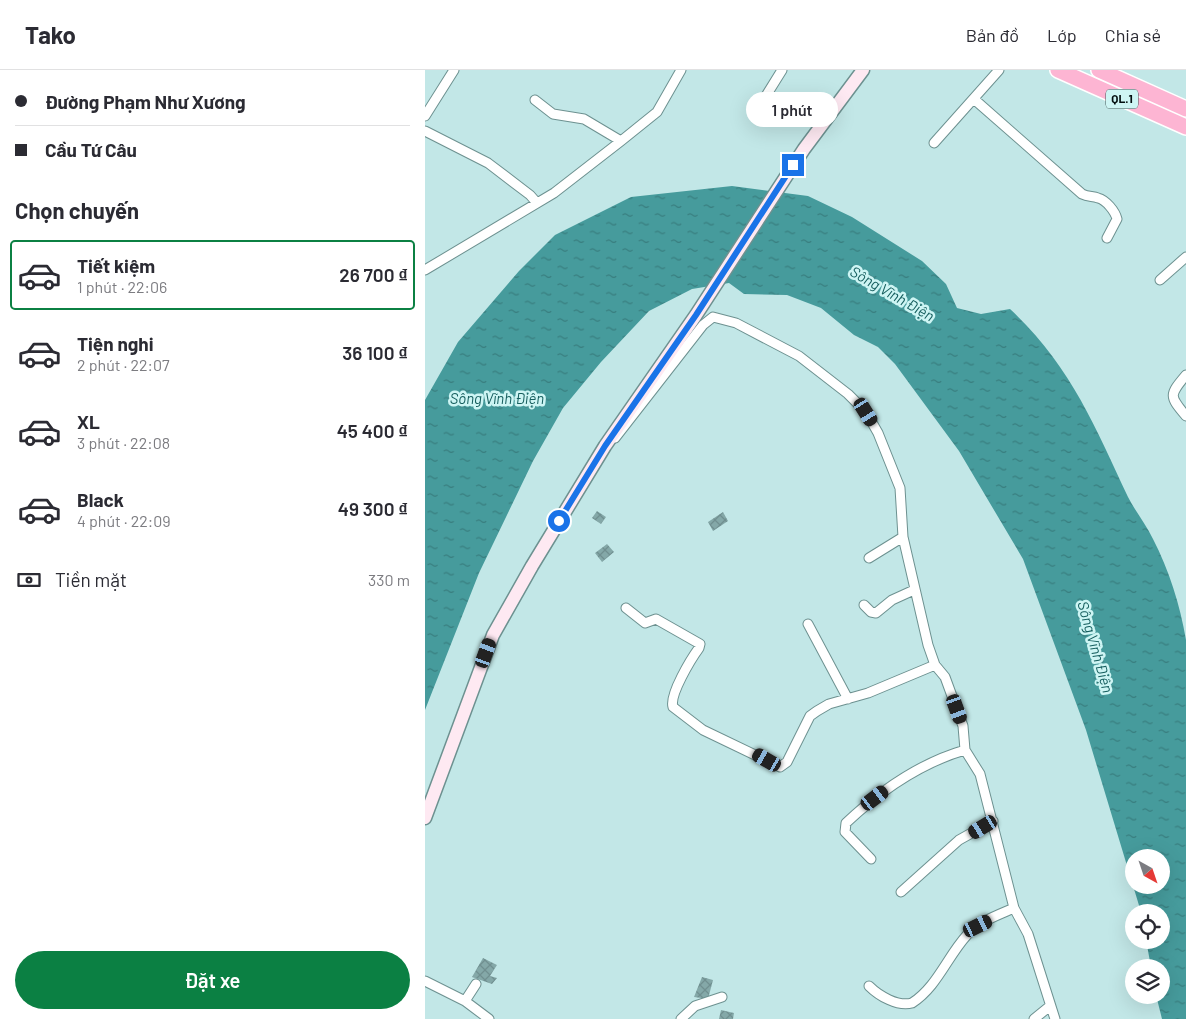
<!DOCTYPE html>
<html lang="vi">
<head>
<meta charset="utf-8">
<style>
  :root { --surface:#fff; --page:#f7f7f7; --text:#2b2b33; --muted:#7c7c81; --line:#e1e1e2; --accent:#0b8043 }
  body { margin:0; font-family:Barlow,sans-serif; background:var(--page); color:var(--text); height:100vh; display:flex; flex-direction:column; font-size:19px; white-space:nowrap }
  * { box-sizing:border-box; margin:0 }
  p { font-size:16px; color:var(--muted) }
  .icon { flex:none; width:28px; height:28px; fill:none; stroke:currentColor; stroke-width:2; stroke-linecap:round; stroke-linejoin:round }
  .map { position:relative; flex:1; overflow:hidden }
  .panel { display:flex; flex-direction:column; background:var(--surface); width:425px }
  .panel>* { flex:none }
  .hud { display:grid; align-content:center; height:110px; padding:0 15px; background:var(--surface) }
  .needle { width:32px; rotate:140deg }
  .tools { position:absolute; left:700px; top:779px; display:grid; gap:10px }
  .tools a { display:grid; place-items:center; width:45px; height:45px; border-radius:50%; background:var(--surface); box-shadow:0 5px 20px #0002; font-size:25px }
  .end { position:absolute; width:22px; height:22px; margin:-11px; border:6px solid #1a73e8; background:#fff; box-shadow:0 0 0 2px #fff }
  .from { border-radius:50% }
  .bubble { position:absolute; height:35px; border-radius:18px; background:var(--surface); box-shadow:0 5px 20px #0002; font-size:16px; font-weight:600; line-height:35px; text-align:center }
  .car { position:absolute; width:15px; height:30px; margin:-15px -8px; border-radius:6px; box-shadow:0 0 4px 1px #0007; background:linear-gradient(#222 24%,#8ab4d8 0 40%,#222 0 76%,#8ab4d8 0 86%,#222 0) }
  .hud b { display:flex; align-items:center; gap:18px; height:48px; font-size:19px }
  .hud b+b { border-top:1px solid var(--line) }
  .hud i { width:12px; height:12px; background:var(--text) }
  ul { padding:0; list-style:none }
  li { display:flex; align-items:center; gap:15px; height:70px; margin:0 10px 8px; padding:0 5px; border:2px solid transparent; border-radius:5px }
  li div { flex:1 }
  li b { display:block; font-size:19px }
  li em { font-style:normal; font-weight:600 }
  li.current { border-color:var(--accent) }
  li>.icon { width:45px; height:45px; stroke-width:1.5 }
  h2 { padding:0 15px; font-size:22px; line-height:60px }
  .pay { display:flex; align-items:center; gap:12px; height:55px; padding:0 15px; font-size:19px }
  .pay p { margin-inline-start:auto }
  .action { display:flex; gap:10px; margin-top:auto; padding:10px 15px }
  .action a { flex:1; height:58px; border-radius:30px; background:var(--accent); color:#fff; font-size:20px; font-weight:600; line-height:58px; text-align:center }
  header { display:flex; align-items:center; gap:30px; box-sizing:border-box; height:70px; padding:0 25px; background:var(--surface); border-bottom:1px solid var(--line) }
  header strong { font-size:24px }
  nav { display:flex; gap:28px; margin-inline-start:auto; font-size:18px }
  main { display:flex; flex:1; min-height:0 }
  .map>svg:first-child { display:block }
  .water { fill:url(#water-ripples); fill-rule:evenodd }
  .building { fill:url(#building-cross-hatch) }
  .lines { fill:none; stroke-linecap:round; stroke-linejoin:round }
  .street-casing { stroke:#6d9190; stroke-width:11 }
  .secondary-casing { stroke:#6d9190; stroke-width:15 }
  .highway-casing { stroke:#fff; stroke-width:18 }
  .street { stroke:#fff; stroke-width:9 }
  .secondary { stroke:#fee9f2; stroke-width:12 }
  .highway { stroke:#fdb5d3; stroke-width:15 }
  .route { stroke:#1a73e8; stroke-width:6 }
  .labels { text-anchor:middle; stroke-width:5; stroke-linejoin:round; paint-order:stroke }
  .shield { fill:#cef5f4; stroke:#405454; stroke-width:1 }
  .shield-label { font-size:12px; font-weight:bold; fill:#030f10 }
  .water-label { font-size:15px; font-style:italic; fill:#165e5e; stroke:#cef5f4 }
</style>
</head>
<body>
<header>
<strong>Tako</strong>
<nav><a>Bản đồ</a><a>Lớp</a><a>Chia sẻ</a></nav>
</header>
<main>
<section class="panel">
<div class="hud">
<b><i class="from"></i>Đường Phạm Như Xương</b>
<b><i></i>Cầu Tứ Câu</b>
</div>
<h2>Chọn chuyến</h2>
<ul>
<li class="current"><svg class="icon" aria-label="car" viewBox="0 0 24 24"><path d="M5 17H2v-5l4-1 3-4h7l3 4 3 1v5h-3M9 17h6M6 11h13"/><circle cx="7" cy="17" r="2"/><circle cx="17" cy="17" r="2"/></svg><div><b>Tiết kiệm</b><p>1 phút · 22:06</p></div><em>26 700 ₫</em></li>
<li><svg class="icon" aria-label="car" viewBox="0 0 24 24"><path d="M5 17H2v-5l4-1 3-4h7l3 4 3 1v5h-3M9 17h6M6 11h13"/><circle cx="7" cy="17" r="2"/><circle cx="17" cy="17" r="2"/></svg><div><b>Tiện nghi</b><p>2 phút · 22:07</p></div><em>36 100 ₫</em></li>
<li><svg class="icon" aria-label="car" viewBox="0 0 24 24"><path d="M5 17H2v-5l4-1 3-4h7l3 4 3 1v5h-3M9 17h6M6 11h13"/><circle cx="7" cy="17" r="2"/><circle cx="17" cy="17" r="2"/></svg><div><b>XL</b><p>3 phút · 22:08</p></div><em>45 400 ₫</em></li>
<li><svg class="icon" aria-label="car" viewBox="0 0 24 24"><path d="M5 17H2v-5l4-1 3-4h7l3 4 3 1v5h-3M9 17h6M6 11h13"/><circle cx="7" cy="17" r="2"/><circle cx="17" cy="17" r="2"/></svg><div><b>Black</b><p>4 phút · 22:09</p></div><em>49 300 ₫</em></li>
</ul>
<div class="pay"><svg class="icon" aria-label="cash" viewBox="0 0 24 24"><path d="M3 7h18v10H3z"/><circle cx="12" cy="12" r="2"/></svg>Tiền mặt<p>330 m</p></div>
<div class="action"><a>Đặt xe</a></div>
</section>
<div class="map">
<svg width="761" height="949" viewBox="0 0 761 949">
  <defs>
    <pattern id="water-ripples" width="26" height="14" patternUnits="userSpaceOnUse" patternTransform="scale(1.25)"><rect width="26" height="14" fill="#469b9c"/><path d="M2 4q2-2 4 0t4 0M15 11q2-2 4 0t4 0" fill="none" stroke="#387d7e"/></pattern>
    <pattern id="building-cross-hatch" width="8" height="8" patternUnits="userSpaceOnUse" patternTransform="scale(1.25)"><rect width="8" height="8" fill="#84a8a8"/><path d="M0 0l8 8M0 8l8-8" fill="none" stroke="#708f90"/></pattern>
  </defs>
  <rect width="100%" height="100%" fill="#c2e7e7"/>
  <path class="water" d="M307 116 383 126 427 147 497 191 521 214 532 238 556 244 585 239C645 295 669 354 703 427 710 441 721 454 728 469 744 500 755 535 761 570V949H737L731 925H736V898L726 897 721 870H736V842H716L661 660 598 489 534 381 470 294 453 277 429 265 396 238 362 225 319 224 304 213 267 219 224 241 176 292 138 338 108 391 54 503 0 640V330L33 272 94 201 130 165 206 127ZM709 788H736V815H709Z"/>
  <path class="building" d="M172 441 181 447 176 454 167 448Z
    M298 442 303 451 288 461 283 452Z
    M182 474 189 482 177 492 170 483Z
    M58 888 72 895 65 906 72 908 67 914 47 907Z
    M277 907 288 910 283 929 269 927Z
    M296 940 309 943 308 949H294Z"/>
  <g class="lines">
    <defs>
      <path id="street" d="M110 30 128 44 159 49 196 71
        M550 30 657 124C663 127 668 126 673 128 681 130 690 141 692 149L682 168
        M329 45 357 0
        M0 46 29 0
        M0 61 63 93 105 125 112 133
        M509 73 574 0
        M0 200 129 123 196 71 232 42 256 0
        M735 210 761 187
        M761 305C744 325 744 326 761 346
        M190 368 278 255 288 247 311 253 374 286 423 324 441 342 453 363 475 418 478 467 503 575 510 595 520 607 538 656 540 680 555 704 589 838 603 864 630 949
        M444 488 478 467
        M439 535 446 542 451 543 467 530 489 520
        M201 538 220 553 231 549 275 574 274 578C266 589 244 625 248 637L278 660 355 697 362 692 385 646 392 641 404 634 443 623 510 595
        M383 554 423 629
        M446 789 420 762 421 753C454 722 495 693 540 680
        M476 822 534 770 568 751
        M0 911 40 931
        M51 914 40 931 64 949
        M444 916C454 926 473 937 487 933 512 917 522 887 542 865 553 852 573 845 589 838
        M256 949 270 936 297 927
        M609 949 625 936"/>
      <path id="secondary" d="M0 748 68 565 107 496 180 376 271 245 379 79 438 0"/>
      <path id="highway" d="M633 0 761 57
        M674 0 761 39"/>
    </defs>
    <use href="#street" class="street-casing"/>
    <use href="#secondary" class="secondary-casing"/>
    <use href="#highway" class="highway-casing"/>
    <use href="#street" class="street"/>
    <use href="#secondary" class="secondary"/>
    <use href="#highway" class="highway"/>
  </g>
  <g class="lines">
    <path class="route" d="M134 451 180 376 271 245 368 95"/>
  </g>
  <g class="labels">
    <rect class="shield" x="681" y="19.5" width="32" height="19" rx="4"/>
    <g class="shield-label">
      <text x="697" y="33">QL.1</text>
    </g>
    <g class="water-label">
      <text transform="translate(467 224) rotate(30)" y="5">Sông Vĩnh Điện</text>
      <text x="72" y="334">Sông Vĩnh Điện</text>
      <text transform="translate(670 577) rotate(74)" y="5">Sông Vĩnh Điện</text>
    </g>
  </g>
</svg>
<div class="tools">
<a><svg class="needle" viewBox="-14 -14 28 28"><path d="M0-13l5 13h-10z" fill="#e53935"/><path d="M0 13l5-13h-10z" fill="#7c7c81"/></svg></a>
<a><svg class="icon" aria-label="locate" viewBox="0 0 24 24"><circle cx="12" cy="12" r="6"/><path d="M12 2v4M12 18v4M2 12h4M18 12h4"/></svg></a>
<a><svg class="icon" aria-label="layers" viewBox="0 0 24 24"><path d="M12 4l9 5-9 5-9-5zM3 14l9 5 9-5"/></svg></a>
</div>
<i class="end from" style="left:134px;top:451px"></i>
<i class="end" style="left:368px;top:95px"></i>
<div class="bubble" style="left:321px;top:22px;width:92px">1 phút</div>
<i class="car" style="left:441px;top:342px;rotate:148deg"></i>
<i class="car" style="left:61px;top:583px;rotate:20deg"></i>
<i class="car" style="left:532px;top:639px;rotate:160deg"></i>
<i class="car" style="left:342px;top:690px;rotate:300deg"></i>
<i class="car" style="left:450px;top:728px;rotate:53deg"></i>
<i class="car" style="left:558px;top:757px;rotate:239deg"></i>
<i class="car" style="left:553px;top:856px;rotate:64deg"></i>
</div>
</main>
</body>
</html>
